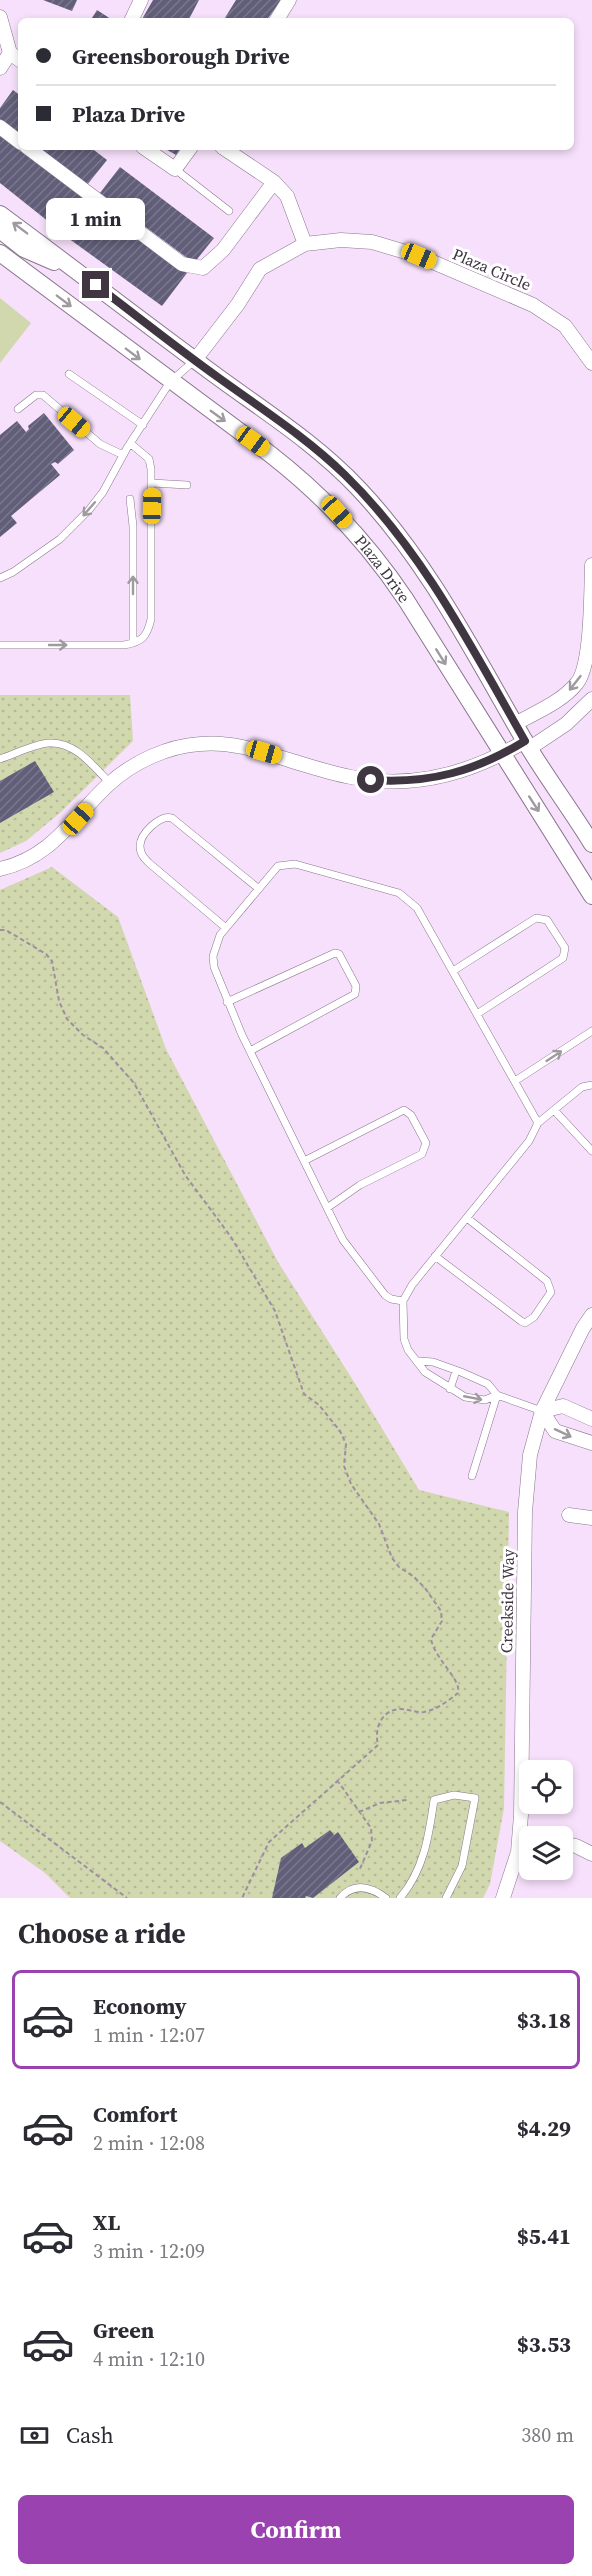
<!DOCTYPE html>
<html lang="en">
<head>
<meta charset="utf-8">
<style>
  :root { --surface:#fff; --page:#f2f2f3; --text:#2b2b33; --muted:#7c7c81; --line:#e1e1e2; --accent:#9942b0 }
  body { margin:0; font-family:"Source Serif 4",serif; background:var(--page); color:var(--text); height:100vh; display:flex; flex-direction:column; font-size:22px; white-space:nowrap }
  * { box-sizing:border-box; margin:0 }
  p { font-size:20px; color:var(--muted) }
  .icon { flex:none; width:33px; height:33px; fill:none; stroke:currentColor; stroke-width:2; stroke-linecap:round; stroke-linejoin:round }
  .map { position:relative; height:1898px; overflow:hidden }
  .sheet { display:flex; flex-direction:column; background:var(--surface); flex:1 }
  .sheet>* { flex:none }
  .top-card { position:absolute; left:18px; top:18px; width:556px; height:132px; border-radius:9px; box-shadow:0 3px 9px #0003; display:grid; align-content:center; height:132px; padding:0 18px; background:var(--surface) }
  .controls { position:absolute; left:519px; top:1760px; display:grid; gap:12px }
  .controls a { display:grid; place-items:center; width:54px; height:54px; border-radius:9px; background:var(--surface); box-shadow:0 3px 9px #0003; font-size:30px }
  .end { position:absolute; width:27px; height:27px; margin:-14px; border:8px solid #3f3641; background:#fff; box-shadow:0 0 0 3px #fff }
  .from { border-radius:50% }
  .bubble { position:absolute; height:42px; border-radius:9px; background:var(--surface); box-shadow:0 3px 9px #0003; font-size:20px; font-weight:700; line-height:42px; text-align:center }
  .car { position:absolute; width:18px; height:36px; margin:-18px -9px; border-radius:8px; box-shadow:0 0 4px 2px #0007; background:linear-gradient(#f5c518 24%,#345 0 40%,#f5c518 0 76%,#345 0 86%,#f5c518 0) }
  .top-card b { display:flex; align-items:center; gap:21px; height:57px; font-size:22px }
  .top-card b+b { border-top:2px solid var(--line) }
  .top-card i { width:15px; height:15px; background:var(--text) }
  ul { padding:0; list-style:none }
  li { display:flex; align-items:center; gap:18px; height:99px; margin:0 12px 9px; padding:0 6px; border:3px solid transparent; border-radius:9px }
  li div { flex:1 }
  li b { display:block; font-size:22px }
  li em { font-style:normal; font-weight:700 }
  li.on { border-color:var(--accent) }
  li>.icon { width:54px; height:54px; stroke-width:1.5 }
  h2 { padding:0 18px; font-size:27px; line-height:72px }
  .pay { display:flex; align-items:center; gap:15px; height:66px; padding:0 18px; font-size:22px }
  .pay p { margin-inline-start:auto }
  .action { display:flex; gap:12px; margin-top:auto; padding:12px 18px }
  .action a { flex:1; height:69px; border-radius:9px; background:var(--accent); color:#fff; font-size:24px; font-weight:700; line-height:69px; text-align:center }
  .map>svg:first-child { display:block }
  .grass { fill:url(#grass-dots) }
  .garden { fill:#d1d8ae }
  .building { fill:url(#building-hatch) }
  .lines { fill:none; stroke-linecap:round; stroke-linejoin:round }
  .service-casing { stroke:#8a768e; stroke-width:8 }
  .minor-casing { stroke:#8a768e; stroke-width:15 }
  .tertiary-casing { stroke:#8a768e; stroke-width:18 }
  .path { stroke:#9e8ea1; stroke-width:2; stroke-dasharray:4.5 3; stroke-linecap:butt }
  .service { stroke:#fff; stroke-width:7 }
  .minor { stroke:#fff; stroke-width:14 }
  .tertiary { stroke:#fff; stroke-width:16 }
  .oneway { stroke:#9f9aa0 }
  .route { stroke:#3f3641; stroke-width:8 }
  .labels { text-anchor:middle; stroke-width:6; stroke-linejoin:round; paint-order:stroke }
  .street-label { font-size:16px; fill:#3f3641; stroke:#fff }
</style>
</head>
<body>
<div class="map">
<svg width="592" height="1898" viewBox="0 0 592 1898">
  <defs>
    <pattern id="grass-dots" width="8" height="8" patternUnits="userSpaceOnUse" patternTransform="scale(1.5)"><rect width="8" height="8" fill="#d1d8ae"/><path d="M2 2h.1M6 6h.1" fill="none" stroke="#b4ba97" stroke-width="1.8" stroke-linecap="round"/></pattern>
    <pattern id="building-hatch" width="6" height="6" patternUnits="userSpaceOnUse" patternTransform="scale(1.5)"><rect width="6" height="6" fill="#615e79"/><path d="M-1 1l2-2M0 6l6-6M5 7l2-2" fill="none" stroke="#7a778c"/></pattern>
  </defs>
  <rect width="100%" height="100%" fill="#f7e0fb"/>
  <path class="grass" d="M0 695H130L133 741 61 812 26 841 0 853Z
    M52 867 118 917 166 1049 278 1262 356 1385 419 1490 509 1512 504 1808 490 1884 483 1898H70L45 1873 0 1841V890Z"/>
  <path class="garden" d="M0 298 31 323 0 363Z"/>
  <path class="building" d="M43 0H77L72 11Z
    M153 0H199L188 21H141Z
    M236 0H281L266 21H223Z
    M97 10 114 21H90Z
    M13 90 21 96V135L0 119V108Z
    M0 136 84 198 59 230 0 183Z
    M37 147H90L107 160 87 185Z
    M162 147H181L176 155Z
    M120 167 214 238 194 263 100 193Z
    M92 206 187 273 162 306 68 238Z
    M44 413 74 450 58 464 55 462 51 464 60 475 11 516 17 523 0 537V435L17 421 26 432 29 429 28 426Z
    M35 761 54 792 0 823V781Z
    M330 1830 334 1835 338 1832 359 1862 313 1898 306 1896 305 1898H272L281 1858 302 1843 305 1848Z"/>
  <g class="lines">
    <defs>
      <path id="service" d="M175 169 229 211
        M69 374 143 425
        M18 409 36 395H43L100 444 123 455
        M152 483 187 485
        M130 499 133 526V643
        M0 578 13 572 60 539 89 510 103 492 127 448 170 382 195 360
        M0 645H124C142 642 147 637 151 619V469L149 459 130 443
        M0 759C15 754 34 744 49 743 75 741 94 767 110 783
        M226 928 149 863C144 858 140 854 140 846 140 834 160 814 172 818L259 889
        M453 971 536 918 547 920 565 948 563 958 477 1014
        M227 1002 335 953 339 954 356 986 355 994 250 1051
        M515 1081 592 1031
        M554 1110 592 1151
        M538 1123 582 1087 592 1085
        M304 1161 404 1110 411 1115 426 1143 422 1154 360 1185 327 1208
        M435 1256 521 1321 525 1323 534 1317 551 1292 547 1281 467 1218
        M403 1301 391 1299 385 1295 343 1240 335 1224 242 1035 214 967 213 956 220 935 278 866 295 864 399 893 417 908 538 1123 529 1141 412 1285 403 1301 404 1339 408 1350 425 1372 465 1397 485 1400 497 1395
        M419 1361 433 1362 461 1372 488 1384 497 1395 542 1411
        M450 1389 456 1371
        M472 1476 497 1395
        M340 1898C354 1882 371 1887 386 1898
        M400 1898C424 1870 429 1835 434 1800L454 1795 475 1798 462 1866 446 1898"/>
      <path id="minor" d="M0 17 10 53 21 61
        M131 21 141 0
        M276 21 289 0
        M0 68 10 53
        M0 127 21 143
        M27 147 182 264 203 268 223 250 274 182
        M143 147 175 169 191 147
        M222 147 274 182 287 196 305 244
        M195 360 238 304 260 269 305 244 341 240 372 242 419 256 533 305 565 326 592 363
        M515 724C536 712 562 702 577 683 592 665 591 591 592 565
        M530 748 566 724 592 699
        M0 869C53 857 73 817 109 784 133 762 168 746 200 744 230 741 260 751 289 760 309 766 330 773 351 777 413 790 472 773 525 741
        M592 1419 563 1406 542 1411 555 1431 592 1443
        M569 1515 592 1518
        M562 1843 576 1846 592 1854
        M503 1898 518 1852 521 1815 525 1512 530 1455 542 1411 583 1328 592 1315"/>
      <g id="tertiary">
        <path d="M0 214C68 264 135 316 203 366 256 406 313 440 359 489 428 562 473 652 523 738 544 774 570 808 592 844"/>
        <path d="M0 230 24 249 54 262"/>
        <path id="s1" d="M0 253 270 454C324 496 368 543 406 600L592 896"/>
      </g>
    </defs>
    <use href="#service" class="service-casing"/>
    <use href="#minor" class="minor-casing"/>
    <use href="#tertiary" class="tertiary-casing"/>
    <path class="path" d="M0 930H6L46 954 52 961 59 1001 67 1019 83 1035 103 1048 134 1083 185 1175 231 1237 275 1311 304 1394 319 1405 340 1431 346 1444 344 1466 351 1484 379 1524 392 1558 399 1567 413 1576 425 1588 441 1611 442 1621 431 1639C434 1658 462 1680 458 1693 448 1701 436 1710 424 1712 416 1713 408 1709 400 1709 381 1710 374 1729 378 1745L269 1842 242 1898
      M337 1780 371 1828 372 1841 359 1871
      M0 1802 127 1898
      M359 1812 380 1803 407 1800"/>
    <use href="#service" class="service"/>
    <use href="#minor" class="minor"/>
    <use href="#tertiary" class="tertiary"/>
  </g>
  <defs><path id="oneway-shaft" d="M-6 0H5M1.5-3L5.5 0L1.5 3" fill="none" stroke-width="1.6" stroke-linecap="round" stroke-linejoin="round" transform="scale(1.5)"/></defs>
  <g class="oneway">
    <use href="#oneway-shaft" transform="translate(20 228) rotate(-143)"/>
    <use href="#oneway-shaft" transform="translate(64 301) rotate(37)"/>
    <use href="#oneway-shaft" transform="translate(133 354) rotate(37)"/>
    <use href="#oneway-shaft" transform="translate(218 416) rotate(36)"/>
    <use href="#oneway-shaft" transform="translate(89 509) rotate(131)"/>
    <use href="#oneway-shaft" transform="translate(133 585) rotate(-90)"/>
    <use href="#oneway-shaft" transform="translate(58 645)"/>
    <use href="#oneway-shaft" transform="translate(441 657) rotate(58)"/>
    <use href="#oneway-shaft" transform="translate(575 683) rotate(128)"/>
    <use href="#oneway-shaft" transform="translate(534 804) rotate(57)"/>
    <use href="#oneway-shaft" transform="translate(554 1056) rotate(-33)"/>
    <use href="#oneway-shaft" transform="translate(473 1398) rotate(11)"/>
    <use href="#oneway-shaft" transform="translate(563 1433) rotate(25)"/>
  </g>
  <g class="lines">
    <path class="route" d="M96 285C137 316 177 348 219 378 262 409 307 438 345 475 422 550 472 648 525 741 476 771 430 784 371 780"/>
  </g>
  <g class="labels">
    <g class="street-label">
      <text transform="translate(492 269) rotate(23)" y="6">Plaza Circle</text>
      <text dy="6" stroke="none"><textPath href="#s1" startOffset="498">Plaza Drive</textPath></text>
      <text transform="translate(507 1601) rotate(-89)" y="6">Creekside Way</text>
    </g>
  </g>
</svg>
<div class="controls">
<a><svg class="icon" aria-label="locate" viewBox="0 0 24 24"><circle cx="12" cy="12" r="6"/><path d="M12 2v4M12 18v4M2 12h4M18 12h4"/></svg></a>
<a><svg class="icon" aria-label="layers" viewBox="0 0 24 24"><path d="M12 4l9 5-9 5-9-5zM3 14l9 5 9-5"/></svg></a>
</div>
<i class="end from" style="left:371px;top:780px"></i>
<i class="end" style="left:96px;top:285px"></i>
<div class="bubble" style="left:46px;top:198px;width:99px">1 min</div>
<i class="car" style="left:419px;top:256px;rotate:113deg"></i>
<i class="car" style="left:74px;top:422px;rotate:130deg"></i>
<i class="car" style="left:253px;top:441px;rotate:126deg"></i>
<i class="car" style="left:152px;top:506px;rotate:1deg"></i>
<i class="car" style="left:337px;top:512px;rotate:138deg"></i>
<i class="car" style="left:264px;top:752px;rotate:106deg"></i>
<i class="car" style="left:78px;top:819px;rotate:42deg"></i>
<div class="top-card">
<b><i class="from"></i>Greensborough Drive</b>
<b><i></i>Plaza Drive</b>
</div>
</div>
<section class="sheet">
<h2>Choose a ride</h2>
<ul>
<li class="on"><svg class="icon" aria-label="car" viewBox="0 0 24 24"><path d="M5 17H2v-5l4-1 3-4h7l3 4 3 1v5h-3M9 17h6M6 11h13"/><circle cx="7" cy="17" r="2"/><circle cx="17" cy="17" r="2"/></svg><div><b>Economy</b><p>1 min · 12:07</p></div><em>$3.18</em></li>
<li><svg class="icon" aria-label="car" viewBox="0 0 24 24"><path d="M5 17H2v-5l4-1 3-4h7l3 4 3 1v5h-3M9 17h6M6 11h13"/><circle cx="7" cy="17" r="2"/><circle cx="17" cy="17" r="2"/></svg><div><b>Comfort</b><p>2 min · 12:08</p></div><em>$4.29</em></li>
<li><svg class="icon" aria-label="car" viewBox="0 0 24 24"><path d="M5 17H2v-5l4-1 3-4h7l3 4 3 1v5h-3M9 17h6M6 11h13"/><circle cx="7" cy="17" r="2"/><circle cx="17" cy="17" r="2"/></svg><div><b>XL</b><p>3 min · 12:09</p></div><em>$5.41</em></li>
<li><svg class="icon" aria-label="car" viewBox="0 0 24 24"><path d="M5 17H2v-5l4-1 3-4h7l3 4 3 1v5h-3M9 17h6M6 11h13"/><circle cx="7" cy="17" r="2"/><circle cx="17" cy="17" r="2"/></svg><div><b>Green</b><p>4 min · 12:10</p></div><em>$3.53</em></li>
</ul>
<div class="pay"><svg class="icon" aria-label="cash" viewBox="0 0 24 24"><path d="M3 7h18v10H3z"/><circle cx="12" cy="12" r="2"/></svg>Cash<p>380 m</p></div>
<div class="action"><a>Confirm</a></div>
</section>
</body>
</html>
